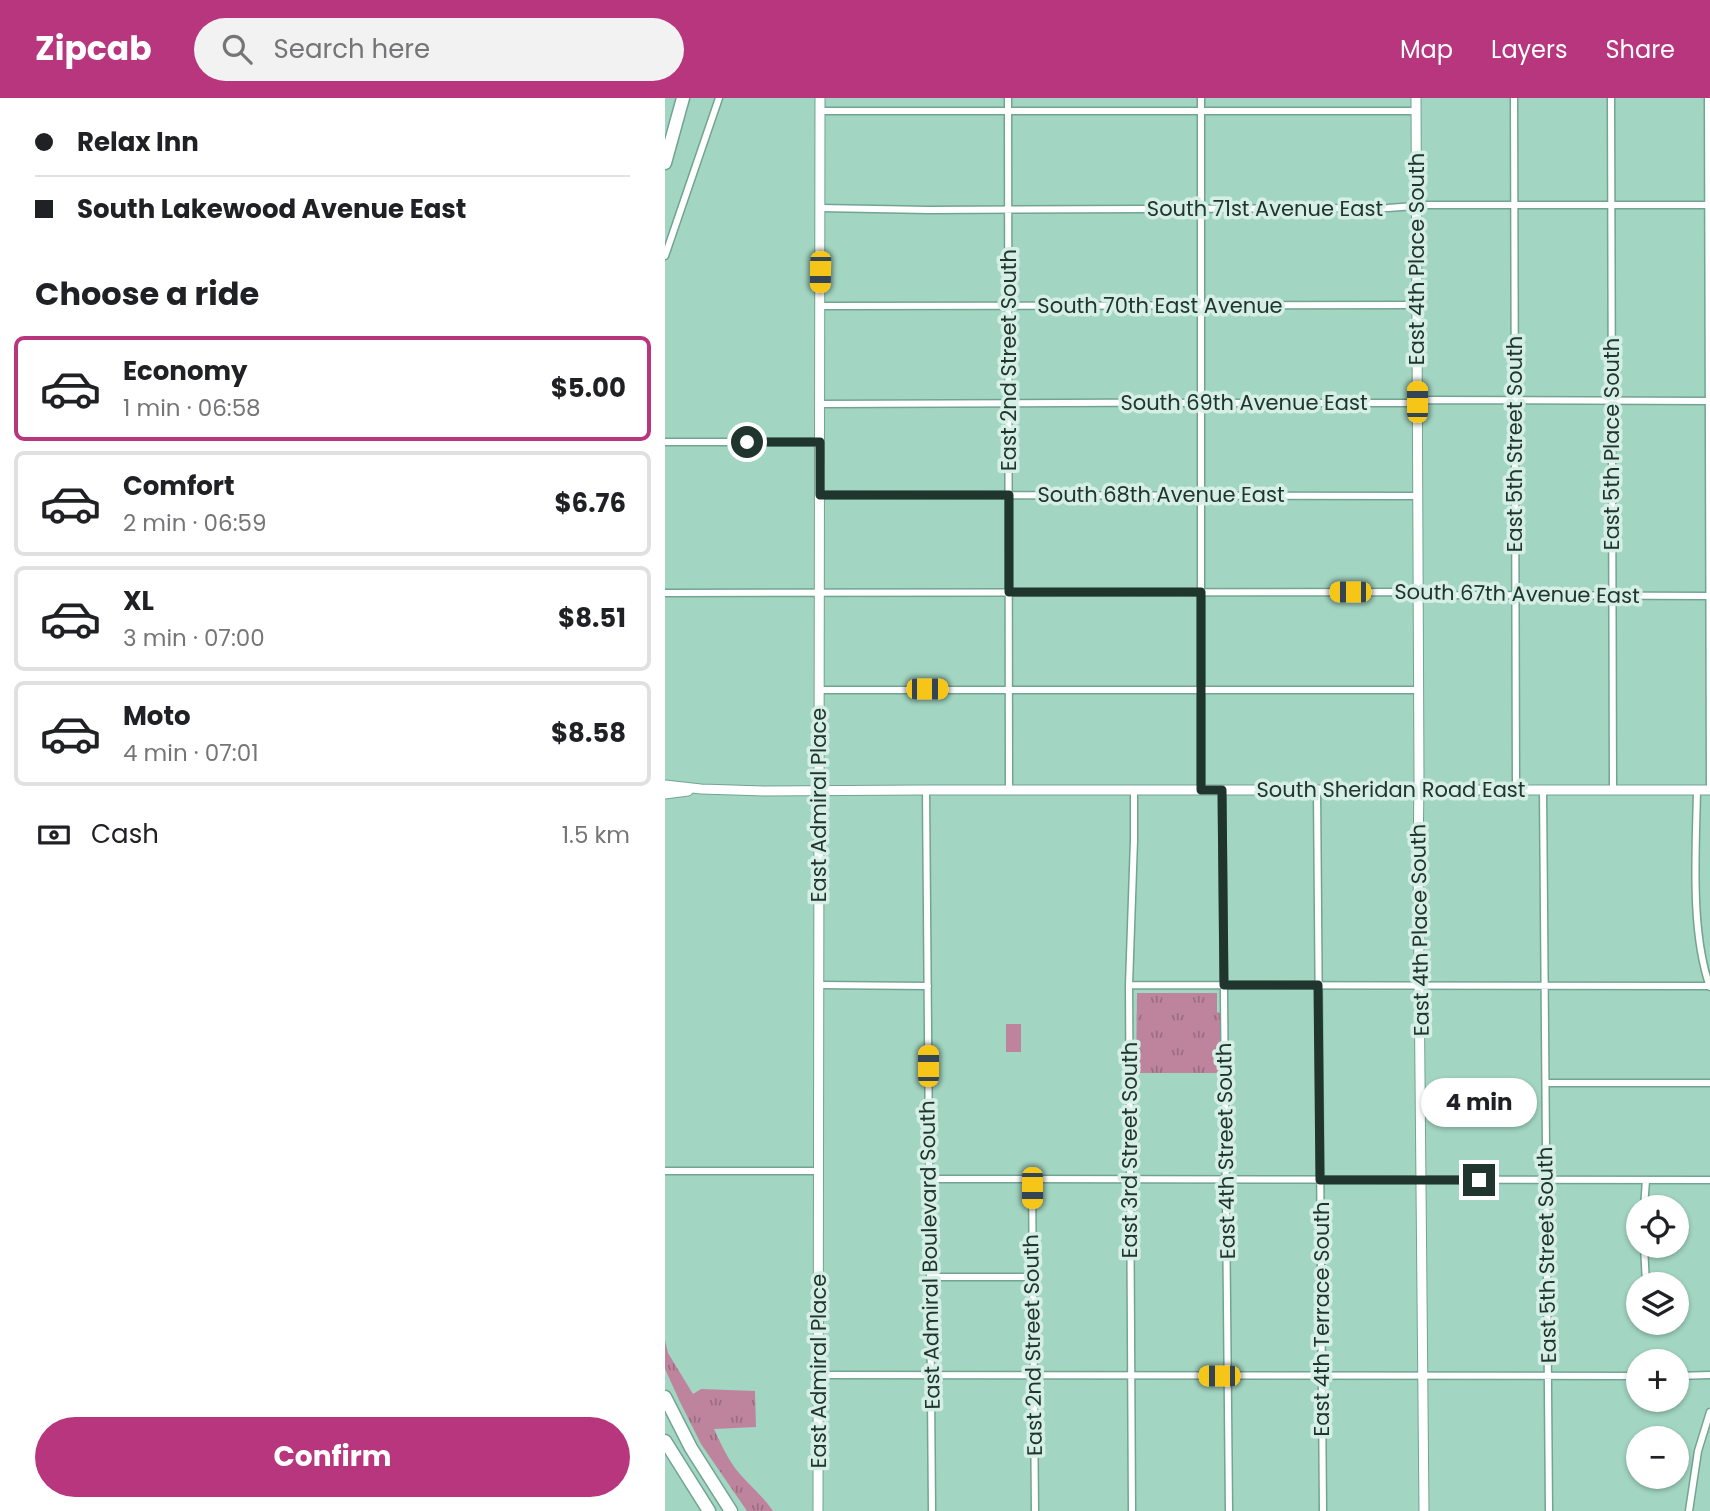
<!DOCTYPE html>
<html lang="en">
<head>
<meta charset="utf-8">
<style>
  :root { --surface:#fff; --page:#f2f2f2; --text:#202124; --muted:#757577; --line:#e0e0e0; --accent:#b8367e }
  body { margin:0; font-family:Poppins,sans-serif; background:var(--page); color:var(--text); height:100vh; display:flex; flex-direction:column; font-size:26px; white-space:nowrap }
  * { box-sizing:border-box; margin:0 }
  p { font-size:23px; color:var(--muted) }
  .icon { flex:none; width:38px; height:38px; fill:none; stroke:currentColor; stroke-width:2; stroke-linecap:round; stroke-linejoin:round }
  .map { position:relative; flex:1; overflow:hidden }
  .details { display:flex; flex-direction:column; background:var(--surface); width:665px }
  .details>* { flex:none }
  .banner { display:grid; align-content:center; height:154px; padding:0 35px; background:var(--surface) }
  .buttons { position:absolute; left:961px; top:1097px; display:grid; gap:14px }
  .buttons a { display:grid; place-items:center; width:63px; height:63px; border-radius:50%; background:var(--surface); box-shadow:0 2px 5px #0004; font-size:35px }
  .end { position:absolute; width:32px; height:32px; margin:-16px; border:9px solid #20352d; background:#fff; box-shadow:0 0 0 4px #fff }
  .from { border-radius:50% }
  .bubble { position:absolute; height:49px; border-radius:24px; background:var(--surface); box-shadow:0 2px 5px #0004; font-size:23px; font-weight:700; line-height:49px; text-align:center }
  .car { position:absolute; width:21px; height:42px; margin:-21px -10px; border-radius:9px; box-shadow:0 0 5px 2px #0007; background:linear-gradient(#f5c518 24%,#345 0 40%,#f5c518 0 76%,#345 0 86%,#f5c518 0) }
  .banner b { display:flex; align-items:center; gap:24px; height:66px; font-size:26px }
  .banner b+b { border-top:2px solid var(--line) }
  .banner i { width:18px; height:18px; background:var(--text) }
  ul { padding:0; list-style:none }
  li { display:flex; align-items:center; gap:21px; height:105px; margin:0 14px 10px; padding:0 21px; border:4px solid var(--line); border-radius:10px }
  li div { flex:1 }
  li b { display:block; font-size:26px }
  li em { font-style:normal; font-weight:700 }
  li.current { border-color:var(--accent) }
  li>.icon { width:63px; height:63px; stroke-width:1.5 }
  h2 { padding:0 35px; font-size:32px; line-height:84px }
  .pay { display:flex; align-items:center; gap:18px; height:77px; padding:0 35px; font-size:26px }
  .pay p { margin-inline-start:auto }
  .action { display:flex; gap:14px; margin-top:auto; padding:14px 35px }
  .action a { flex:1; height:80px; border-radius:42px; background:var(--accent); color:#fff; font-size:28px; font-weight:700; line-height:80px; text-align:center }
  header { display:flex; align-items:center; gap:42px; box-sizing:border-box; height:98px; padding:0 35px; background:var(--accent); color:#fff }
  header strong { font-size:33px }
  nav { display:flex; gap:38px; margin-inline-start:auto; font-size:24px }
  .search { width:490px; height:63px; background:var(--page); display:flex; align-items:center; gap:18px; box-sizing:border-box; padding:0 24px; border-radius:38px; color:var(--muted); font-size:26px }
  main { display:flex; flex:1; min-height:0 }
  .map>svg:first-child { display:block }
  .grass { fill:url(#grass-tufts) }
  .pitch { fill:#be849e }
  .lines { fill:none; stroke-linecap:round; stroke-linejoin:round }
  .street-casing { stroke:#72a492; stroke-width:9 }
  .secondary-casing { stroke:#72a492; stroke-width:11 }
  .highway-casing { stroke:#72a492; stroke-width:15 }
  .street { stroke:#fff; stroke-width:6 }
  .secondary { stroke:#fff; stroke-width:9 }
  .highway { stroke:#fff; stroke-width:12 }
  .route { stroke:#20352d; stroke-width:9 }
  .labels { text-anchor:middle; stroke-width:7; stroke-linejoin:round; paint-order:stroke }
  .street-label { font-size:21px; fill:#20352d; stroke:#d6efe6 }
</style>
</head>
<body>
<header>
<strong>Zipcab</strong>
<div class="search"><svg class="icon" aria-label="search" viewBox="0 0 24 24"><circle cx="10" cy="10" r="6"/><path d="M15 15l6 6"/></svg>Search here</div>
<nav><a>Map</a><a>Layers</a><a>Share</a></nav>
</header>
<main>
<section class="details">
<div class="banner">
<b><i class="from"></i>Relax Inn</b>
<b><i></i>South Lakewood Avenue East</b>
</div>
<h2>Choose a ride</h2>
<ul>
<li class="current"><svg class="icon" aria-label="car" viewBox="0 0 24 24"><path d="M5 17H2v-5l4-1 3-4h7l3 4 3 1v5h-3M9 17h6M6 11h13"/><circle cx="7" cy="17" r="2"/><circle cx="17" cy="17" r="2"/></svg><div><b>Economy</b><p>1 min · 06:58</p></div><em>$5.00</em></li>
<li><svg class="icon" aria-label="car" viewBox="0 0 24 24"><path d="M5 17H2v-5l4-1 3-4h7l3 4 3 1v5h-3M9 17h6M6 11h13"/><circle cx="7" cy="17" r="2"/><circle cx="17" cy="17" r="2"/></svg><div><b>Comfort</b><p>2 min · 06:59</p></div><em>$6.76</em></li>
<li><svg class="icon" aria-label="car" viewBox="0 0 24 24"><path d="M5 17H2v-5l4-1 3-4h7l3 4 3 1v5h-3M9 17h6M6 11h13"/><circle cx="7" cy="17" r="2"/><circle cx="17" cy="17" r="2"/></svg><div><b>XL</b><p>3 min · 07:00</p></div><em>$8.51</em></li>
<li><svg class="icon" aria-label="car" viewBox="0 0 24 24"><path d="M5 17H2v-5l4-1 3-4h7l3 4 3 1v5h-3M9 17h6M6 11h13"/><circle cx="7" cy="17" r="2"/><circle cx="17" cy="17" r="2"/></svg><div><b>Moto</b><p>4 min · 07:01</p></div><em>$8.58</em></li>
</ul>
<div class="pay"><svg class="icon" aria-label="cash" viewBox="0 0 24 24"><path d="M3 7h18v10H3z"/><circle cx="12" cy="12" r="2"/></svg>Cash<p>1.5 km</p></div>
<div class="action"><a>Confirm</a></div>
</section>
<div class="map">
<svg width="1045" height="1413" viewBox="0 0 1045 1413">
  <defs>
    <pattern id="grass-tufts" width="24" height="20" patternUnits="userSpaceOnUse" patternTransform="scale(1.75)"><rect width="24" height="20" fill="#be849e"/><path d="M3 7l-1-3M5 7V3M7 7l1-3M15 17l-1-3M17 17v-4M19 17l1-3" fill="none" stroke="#9a6d81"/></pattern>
  </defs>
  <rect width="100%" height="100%" fill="#a2d5c2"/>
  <path class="grass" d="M472 895H552V914L555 915 556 975H471Z
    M0 1242 3 1255 28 1296 36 1291 90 1293 91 1329 49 1331C56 1346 63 1362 74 1375 85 1388 98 1398 108 1413H82L36 1346 16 1306 0 1271Z"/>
  <path class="pitch" d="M341 926H356V954H341Z"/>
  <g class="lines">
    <defs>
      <path id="street" d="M343 0 344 692
        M536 0V692
        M849 0 851 692
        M946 0 948 692
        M1043 0 1045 692
        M155 13H751
        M155 110 264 112 723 110 763 107H1045
        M0 158 54 0
        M155 208 752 207
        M155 306C351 304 547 305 743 305L762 302 1045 303
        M0 344H155
        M155 397 753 398
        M0 495 741 494 763 497 1045 498
        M154 592H753
        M261 692 267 1413
        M557 692 564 1413
        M652 692 658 1413
        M878 692 884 1413
        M1032 692C1031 752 1025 833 1045 889
        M154 887 263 888
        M464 887 1045 888
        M881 985H1045
        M0 1073H154
        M264 1081 1045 1082
        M367 1081 370 1413
        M979 1110 981 1082
        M979 1148 981 1186
        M265 1179H367
        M153 1277 973 1278
        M1012 1278 1045 1277
        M467 1413 464 887 469 742V692
        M1024 1413 1033 1353 1045 1314"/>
      <path id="secondary" d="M751 0 754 684 753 761 759 1413
        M0 687 36 691 99 693 259 692H1045
        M0 696 23 693
        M153 1413 155 0"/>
      <path id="highway" d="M0 65 18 0
        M0 1299 26 1350 66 1413
        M0 1343 44 1413"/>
    </defs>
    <use href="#street" class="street-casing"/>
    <use href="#secondary" class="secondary-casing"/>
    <use href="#highway" class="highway-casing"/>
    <use href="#street" class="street"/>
    <use href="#secondary" class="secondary"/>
    <use href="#highway" class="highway"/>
  </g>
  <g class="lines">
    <path class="route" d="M82 344H155V397H344V494H536V692H557L559 887H653L655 1082H814"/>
  </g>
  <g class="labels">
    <g class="street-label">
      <text x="600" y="118">South 71st Avenue East</text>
      <text transform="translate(752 161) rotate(-90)" y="7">East 4th Place South</text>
      <text x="495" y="215">South 70th East Avenue</text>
      <text transform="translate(344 262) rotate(-90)" y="7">East 2nd Street South</text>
      <text x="579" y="312">South 69th Avenue East</text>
      <text transform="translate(850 346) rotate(-90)" y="7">East 5th Street South</text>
      <text transform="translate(947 346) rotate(-90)" y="7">East 5th Place South</text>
      <text x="496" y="404">South 68th Avenue East</text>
      <text transform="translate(852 496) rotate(1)" y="7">South 67th Avenue East</text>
      <text x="726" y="699">South Sheridan Road East</text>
      <text transform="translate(154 707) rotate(-90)" y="7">East Admiral Place</text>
      <text transform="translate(755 832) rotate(-91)" y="7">East 4th Place South</text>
      <text transform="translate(465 1052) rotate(-90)" y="7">East 3rd Street South</text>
      <text transform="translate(561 1053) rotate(-91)" y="7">East 4th Street South</text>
      <text transform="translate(265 1157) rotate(-91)" y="7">East Admiral Boulevard South</text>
      <text transform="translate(882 1157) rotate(-91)" y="7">East 5th Street South</text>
      <text transform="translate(657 1221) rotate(-90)" y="7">East 4th Terrace South</text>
      <text transform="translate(368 1247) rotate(-91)" y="7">East 2nd Street South</text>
      <text transform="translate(154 1273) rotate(-90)" y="7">East Admiral Place</text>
    </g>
  </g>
</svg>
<div class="buttons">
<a><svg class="icon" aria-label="locate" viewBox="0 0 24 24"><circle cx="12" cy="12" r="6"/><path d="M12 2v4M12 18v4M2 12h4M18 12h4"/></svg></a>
<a><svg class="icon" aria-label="layers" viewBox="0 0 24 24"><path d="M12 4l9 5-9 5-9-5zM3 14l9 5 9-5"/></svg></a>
<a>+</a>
<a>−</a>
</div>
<i class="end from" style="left:82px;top:344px"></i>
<i class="end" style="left:814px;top:1082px"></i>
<div class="bubble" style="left:756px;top:980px;width:116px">4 min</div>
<i class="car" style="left:155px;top:174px;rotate:181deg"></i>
<i class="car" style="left:752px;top:304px;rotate:0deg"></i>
<i class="car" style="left:685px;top:494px;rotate:270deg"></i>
<i class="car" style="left:262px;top:591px;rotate:90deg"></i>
<i class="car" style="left:263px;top:968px;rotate:0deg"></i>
<i class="car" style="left:367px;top:1090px;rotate:180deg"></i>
<i class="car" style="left:554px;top:1278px;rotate:270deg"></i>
</div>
</main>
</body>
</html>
